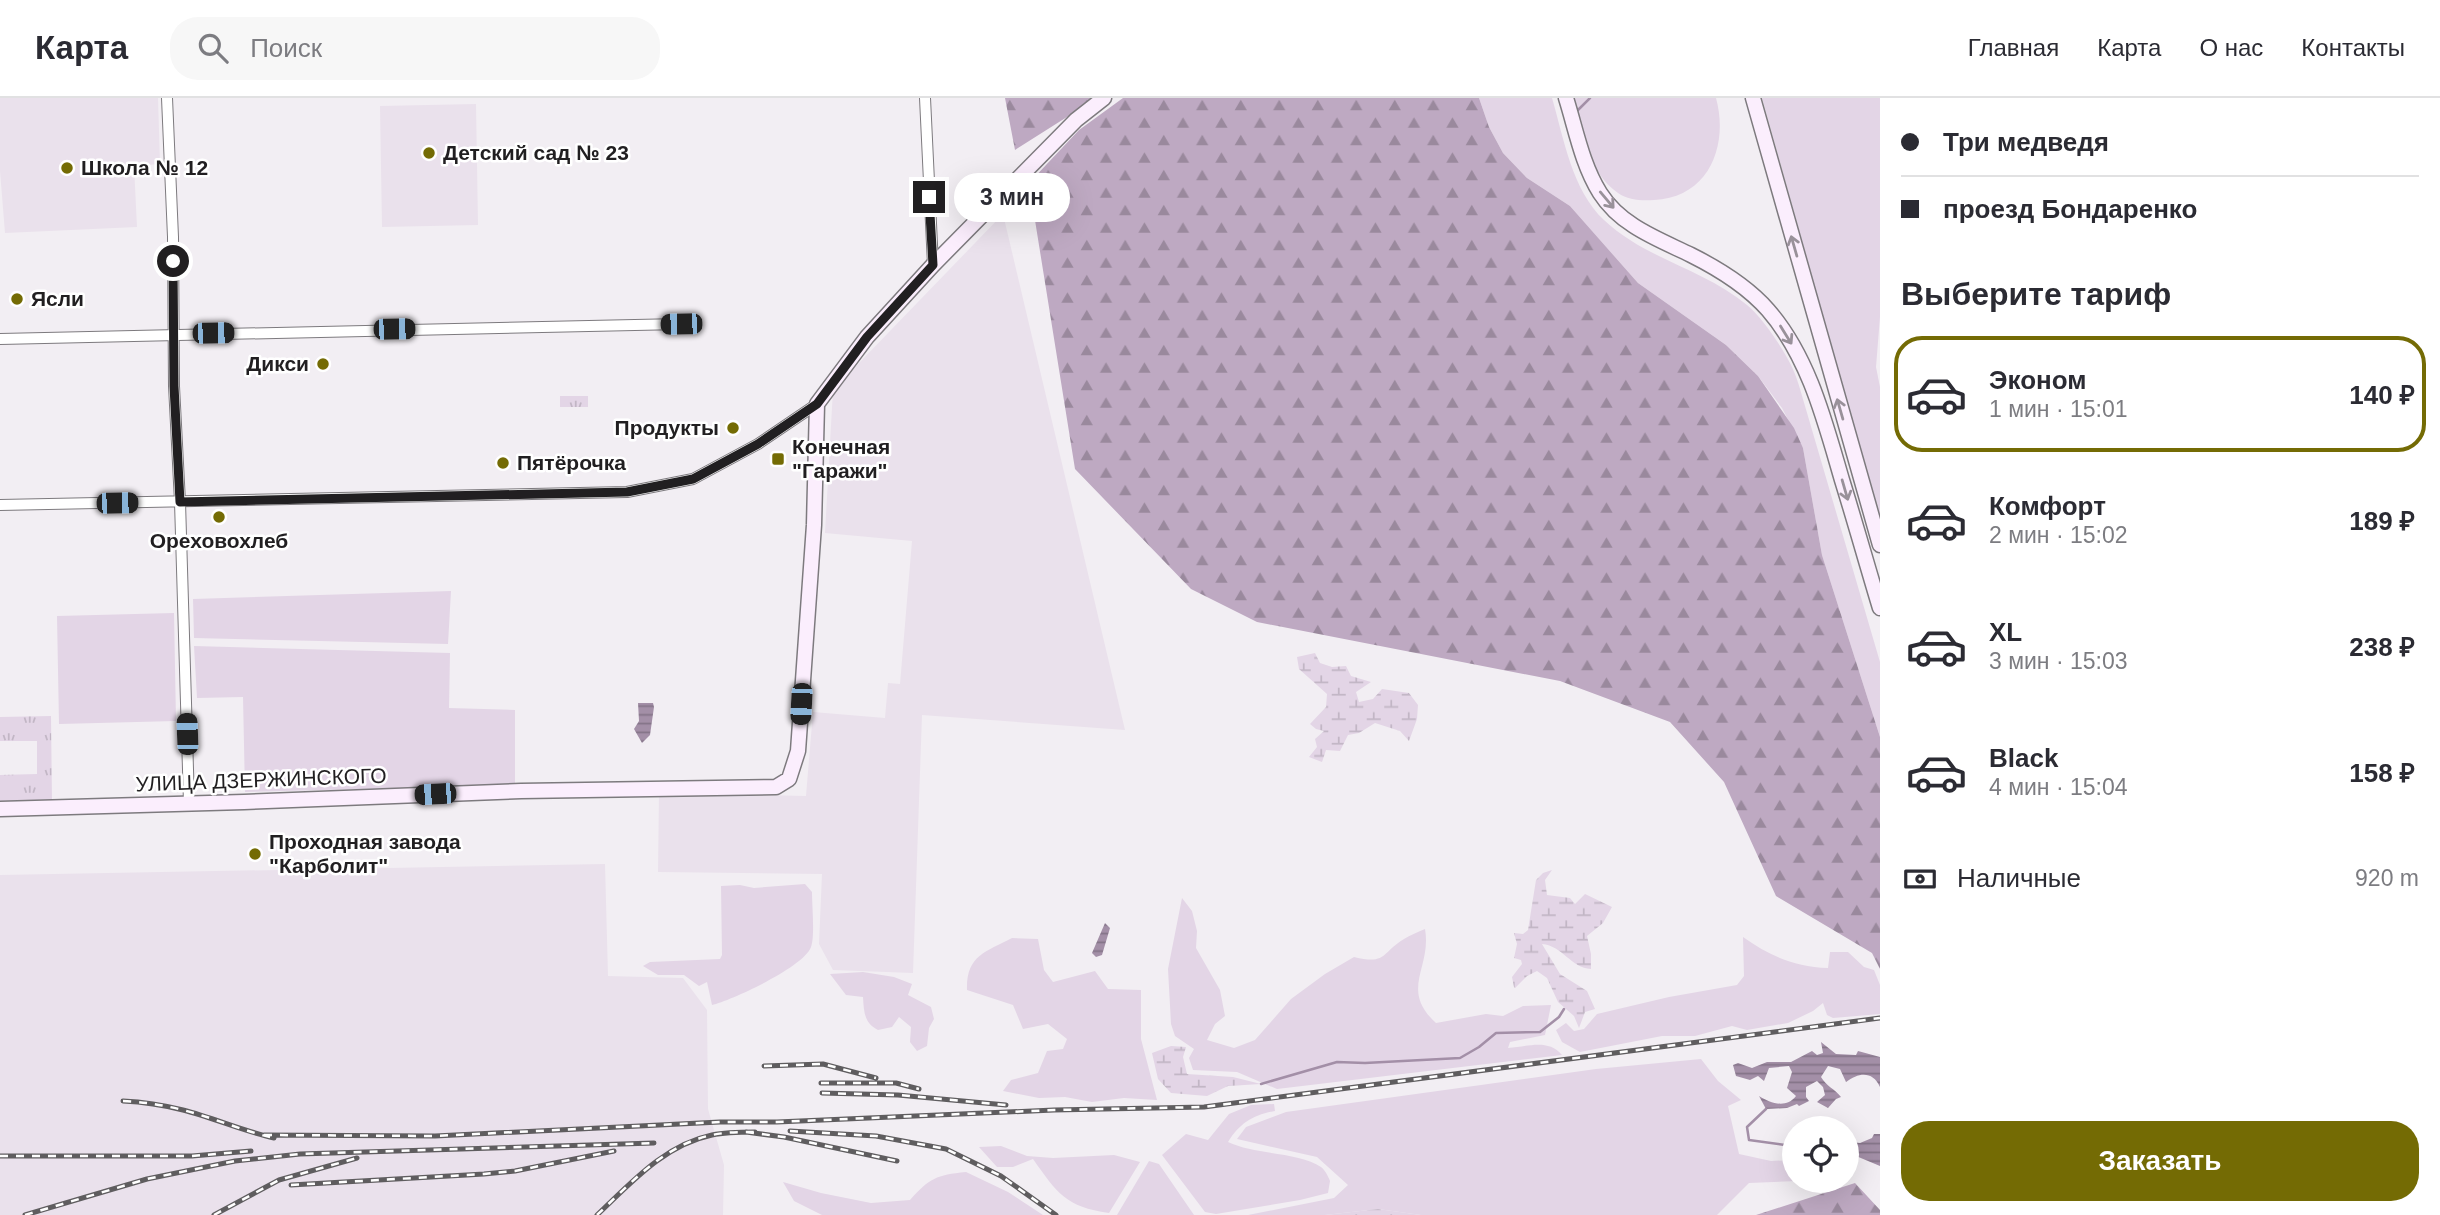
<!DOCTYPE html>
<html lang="ru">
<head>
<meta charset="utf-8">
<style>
  :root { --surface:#fff; --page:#f7f7f7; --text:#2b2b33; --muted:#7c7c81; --line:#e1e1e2; --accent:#746b04 }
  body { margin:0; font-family:Arial,sans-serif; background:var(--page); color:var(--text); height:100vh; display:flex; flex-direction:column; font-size:26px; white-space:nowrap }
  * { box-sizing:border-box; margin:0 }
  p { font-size:23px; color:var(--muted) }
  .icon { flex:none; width:38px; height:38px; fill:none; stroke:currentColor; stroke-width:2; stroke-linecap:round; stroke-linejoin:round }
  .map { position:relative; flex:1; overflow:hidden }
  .side { display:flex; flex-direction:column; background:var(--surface); width:560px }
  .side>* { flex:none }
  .guide { display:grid; align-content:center; height:154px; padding:0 21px; background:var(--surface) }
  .controls { position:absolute; left:1782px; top:1018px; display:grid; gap:14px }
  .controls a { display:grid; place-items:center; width:77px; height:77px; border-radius:50%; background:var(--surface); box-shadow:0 7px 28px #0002; font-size:35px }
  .end { position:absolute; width:32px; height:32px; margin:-16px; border:9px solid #211f21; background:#fff; box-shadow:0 0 0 4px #fff }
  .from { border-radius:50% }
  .bubble { position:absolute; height:49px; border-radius:24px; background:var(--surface); box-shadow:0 7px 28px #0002; font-size:23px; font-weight:600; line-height:49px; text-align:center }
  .car { position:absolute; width:21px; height:42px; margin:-21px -10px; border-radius:9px; box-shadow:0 0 5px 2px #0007; background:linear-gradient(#222 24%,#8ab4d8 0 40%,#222 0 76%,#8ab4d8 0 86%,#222 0) }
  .guide b { display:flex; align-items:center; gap:24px; height:66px; font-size:26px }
  .guide b+b { border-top:2px solid var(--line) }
  .guide i { width:18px; height:18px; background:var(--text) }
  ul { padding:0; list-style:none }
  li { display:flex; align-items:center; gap:21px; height:116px; margin:0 14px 10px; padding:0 7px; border:4px solid transparent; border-radius:28px }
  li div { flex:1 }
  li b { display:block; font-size:26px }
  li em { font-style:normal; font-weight:600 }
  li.active { border-color:var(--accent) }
  li>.icon { width:63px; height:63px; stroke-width:1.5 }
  h2 { padding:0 21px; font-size:32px; line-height:84px }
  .pay { display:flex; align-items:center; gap:18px; height:77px; padding:0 21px; font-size:26px }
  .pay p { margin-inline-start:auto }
  .action { display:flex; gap:14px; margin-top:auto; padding:14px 21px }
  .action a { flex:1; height:80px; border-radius:28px; background:var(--accent); color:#fff; font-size:28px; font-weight:600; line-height:80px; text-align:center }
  header { display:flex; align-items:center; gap:42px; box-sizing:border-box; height:98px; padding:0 35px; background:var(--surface); border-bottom:2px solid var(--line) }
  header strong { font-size:33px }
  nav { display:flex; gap:38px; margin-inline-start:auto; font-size:24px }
  .search { width:490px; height:63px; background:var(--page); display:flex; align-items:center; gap:18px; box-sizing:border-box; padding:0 24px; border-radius:28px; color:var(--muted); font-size:26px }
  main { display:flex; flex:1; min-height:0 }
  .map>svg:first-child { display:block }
  .built { fill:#eae1ec }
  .grass { fill:#e3d5e6 }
  .forest { fill:url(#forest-firs) }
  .wetland { fill:url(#wetland-marsh) }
  .park { fill:url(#park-tufts) }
  .water { fill:url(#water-rules) }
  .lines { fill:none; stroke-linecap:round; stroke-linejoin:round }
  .stream { stroke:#a38fa7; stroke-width:2.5 }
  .street-casing { stroke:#7d7a7e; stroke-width:12 }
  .secondary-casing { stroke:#7d7a7e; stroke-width:17 }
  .street { stroke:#fff; stroke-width:10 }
  .secondary { stroke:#fbeefd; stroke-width:14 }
  .rail-casing { stroke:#5f5d5f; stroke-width:5 }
  .rail { stroke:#fff; stroke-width:2.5; stroke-dasharray:8; stroke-linecap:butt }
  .oneway { stroke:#99919a }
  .route { stroke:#211f21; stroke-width:9 }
  .poi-dot { fill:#746b04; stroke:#fff; stroke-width:2.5 }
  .labels { text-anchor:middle; stroke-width:5; stroke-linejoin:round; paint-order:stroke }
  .poi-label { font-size:21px; font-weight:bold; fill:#211f21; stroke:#fff; text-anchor:start }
  .street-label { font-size:21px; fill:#211f21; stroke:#fff }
</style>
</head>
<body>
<header>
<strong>Карта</strong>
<div class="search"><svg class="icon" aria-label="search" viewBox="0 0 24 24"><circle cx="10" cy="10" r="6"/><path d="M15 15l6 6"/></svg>Поиск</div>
<nav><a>Главная</a><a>Карта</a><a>О нас</a><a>Контакты</a></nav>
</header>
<main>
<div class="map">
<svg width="1880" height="1117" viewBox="0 0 1880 1117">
  <defs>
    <pattern id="forest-firs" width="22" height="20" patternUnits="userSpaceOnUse" patternTransform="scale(1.75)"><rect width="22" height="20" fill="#bea9c2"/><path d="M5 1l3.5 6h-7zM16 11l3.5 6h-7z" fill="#9a899d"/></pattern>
    <pattern id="wetland-marsh" width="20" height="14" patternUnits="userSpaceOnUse" patternTransform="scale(1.75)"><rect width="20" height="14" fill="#e3d5e6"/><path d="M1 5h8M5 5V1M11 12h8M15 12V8" fill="none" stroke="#c2b6c5"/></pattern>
    <pattern id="park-tufts" width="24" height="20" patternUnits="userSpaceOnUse" patternTransform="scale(1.75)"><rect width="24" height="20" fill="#e3d5e6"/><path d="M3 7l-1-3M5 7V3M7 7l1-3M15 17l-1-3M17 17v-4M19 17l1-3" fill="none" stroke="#c2b6c5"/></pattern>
    <pattern id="water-rules" width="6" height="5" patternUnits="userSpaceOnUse" patternTransform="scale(1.75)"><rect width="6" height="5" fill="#a38fa7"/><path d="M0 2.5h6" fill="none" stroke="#847488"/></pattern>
  </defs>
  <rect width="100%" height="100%" fill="#f2eef3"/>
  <path class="built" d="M0 0H158L160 66 134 68 137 129 5 135 0 73Z
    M476 6 478 127 382 129 380 8Z
    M1003 116 1125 632 922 617 913 875 833 872 819 846 822 776 658 774 659 695 806 698 813 614 885 620 888 585 900 586 912 443 825 435 833 292Z
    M605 766 608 878 683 880 707 912 708 1011 724 1067 723 1117H0V777Z"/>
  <path class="grass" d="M1479 0H1552C1564 41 1572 92 1604 122 1645 161 1704 171 1747 207 1762 219 1782 249 1791 267 1797 279 1801 294 1805 308L1880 564V639L1822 457 1803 350 1782 310 1758 278 1726 247 1638 185 1570 108 1527 80 1503 55 1489 29Z
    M1570 0H1716C1729 47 1709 100 1654 102 1642 103 1628 102 1618 95 1588 74 1581 32 1570 0Z
    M1762 0H1880V219L1876 269 1880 289V421Z
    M451 493 448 546 194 540 193 501Z
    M174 515 176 623 59 626 57 518Z
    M194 548 450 555 449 610 515 612V687L245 694 243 599 197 600Z
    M805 786 812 794C812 807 815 839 811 849 804 869 732 902 712 907L707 884 699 888 684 877H658L643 868 650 864 720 861 722 857 721 788 740 787 754 790Z
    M1182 800 1192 813 1197 833 1196 850 1220 892 1225 918 1215 926 1207 942 1234 950 1255 942 1291 901 1325 876 1354 859C1387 867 1381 855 1404 841 1410 837 1418 834 1425 831 1432 870 1399 891 1436 925L1486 916 1503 918 1523 908 1551 907 1545 937 1510 944 1508 950C1527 949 1548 940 1562 957L1277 991 1237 974 1193 972 1189 960 1194 951 1175 938 1171 926 1168 871Z
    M1743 839C1770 858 1794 869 1828 870L1830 854H1848L1864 869 1874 872 1880 887V916L1833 920 1827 917 1823 905 1813 913 1788 925 1747 932 1732 928 1695 938H1662L1580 954 1562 944 1556 932 1566 925 1574 933 1584 931 1597 916 1669 899 1737 887 1744 878Z
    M1012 840 1038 841 1044 872 1053 884 1095 873 1108 891 1141 892V941L1157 1002 1124 1000 1092 1004 1065 999 1039 1000 1003 993 1011 982 1038 975 1047 953 1063 951 1067 941 1048 926 1023 931 1013 907 967 892C966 858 985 854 1012 840Z
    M863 874 894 879 912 886 908 897 931 909 934 921 929 930 927 948 917 953 910 944 911 929 899 919 892 929 878 932C864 925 864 914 863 899L846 897 830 876Z
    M1701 961 1718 983 1741 1002 1728 1008 1739 1056 1771 1063 1794 1062V1083H1798L1749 1085 1717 1117H1421L1378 1111 1325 1117H1248L1334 1100 1348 1087 1317 1059 1237 1041 1246 1029 1286 1014 1596 971Z
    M1274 1006 1275 1013C1253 1017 1240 1025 1228 1044 1255 1057 1300 1054 1321 1069 1325 1072 1328 1078 1330 1083L1328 1095 1300 1102 1216 1116 1205 1114 1162 1057 1186 1036 1208 1042 1229 1016 1251 1007Z
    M1001 1048 1027 1058 1053 1060 1114 1057 1140 1064 1109 1115C1066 1109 1057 1095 1033 1061L1013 1069H997L979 1049Z
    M1149 1063 1159 1066 1194 1117H1117Z
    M966 1074 1008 1094 1043 1117H822L794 1103 783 1084 821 1095 871 1105 910 1102C930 1080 936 1077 966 1074Z"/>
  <path class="forest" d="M1005 0H1097L1015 52Z
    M1123 0H1479L1489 29 1503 55 1527 80 1570 108 1638 185 1726 247 1758 278 1794 330 1803 350 1822 457 1880 639V871L1872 855 1776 798 1724 684 1670 624 1560 583 1257 524 1191 491 1075 371 1029 85 1079 32Z
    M1855 1085 1880 1112V1117H1756Z"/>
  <path class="wetland" d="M1315 555 1320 565 1332 569 1346 568 1351 578 1371 584 1356 594 1359 604 1373 601 1382 591 1409 595 1418 607 1417 621 1409 643 1400 633 1375 625 1359 635 1348 637 1340 653 1326 652 1322 664 1309 659 1317 649 1315 641 1324 633 1316 631 1310 626 1326 609 1327 596 1299 571 1297 559Z
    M1552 772 1545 782 1547 797 1570 800 1575 806 1585 796 1612 809 1603 825 1587 838 1591 856V871C1571 870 1563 848 1542 846L1560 876 1587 893 1595 911 1585 914 1579 930 1574 918 1558 904 1547 880 1537 873 1527 878 1515 890 1514 889 1512 879 1522 866 1521 862 1514 860 1517 846 1514 835 1523 836 1528 832 1536 782 1543 775Z
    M1171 948 1186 949 1183 959 1187 976 1233 979 1261 986 1228 988 1207 998 1171 995 1158 981 1152 955Z
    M1378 1111 1421 1117H1325Z"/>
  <path class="park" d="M560 298H588V309H560Z
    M51 618 52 704 0 703V677L37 676V643H0V619Z"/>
  <path class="water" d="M638 605H653L654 609 650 637 642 645 634 631 639 623Z
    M1105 825 1110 830 1102 857 1096 859 1092 855Z
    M1821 944 1836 956 1856 957 1858 953 1880 959V989C1873 973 1859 974 1846 984L1840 971 1828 968 1821 979C1826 988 1835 991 1841 999L1836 1001 1828 1010 1817 1004 1825 997 1823 989 1817 983 1806 989V999L1809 1003 1799 1008 1797 1006 1787 1010 1766 1011 1759 998C1770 1005 1786 1011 1796 998L1787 990 1792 974 1789 968 1769 970 1764 983 1758 978 1750 982 1736 978 1733 967 1738 965 1752 970 1767 964H1791L1812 953 1817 957 1823 955Z
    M1851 1035 1852 1044 1860 1045 1872 1040 1874 1036H1880V1068L1856 1058H1846V1036Z"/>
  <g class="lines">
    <path class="stream" d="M1576 10 1577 13 1590 0
      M1261 986 1337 964 1365 965 1460 960 1479 949 1496 935 1540 934 1559 919 1564 911
      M1766 1011 1747 1029 1749 1042 1785 1047"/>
    <defs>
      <path id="street" d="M167 0 173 139 174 288 180 404 189 705
        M925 0 933 167
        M0 241 681 226
        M0 407 627 394 693 381 758 346 817 306"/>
      <path id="secondary" d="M1566 0C1576 32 1582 66 1600 95 1621 128 1658 141 1691 157 1719 171 1747 188 1768 212 1809 259 1825 324 1842 382 1855 424 1867 467 1880 510
        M1753 0 1880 447
        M0 711 244 704 521 693 776 689 789 681 798 653 814 427 817 306 867 239 933 167 1076 22 1104 0"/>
    </defs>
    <use href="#street" class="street-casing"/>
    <use href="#secondary" class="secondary-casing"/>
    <use href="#street" class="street"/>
    <use href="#secondary" class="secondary"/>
    <defs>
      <path id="rail" d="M764 968 823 966 876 980
        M821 985H896L919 991
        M822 995 898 997 1006 1007
        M123 1003C144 1004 163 1007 183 1012 214 1020 243 1033 274 1040
        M790 1033 876 1038 946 1051 1001 1078 1056 1117
        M746 1034 784 1039 897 1063
        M264 1037 435 1038 720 1024H777L1054 1012 1204 1009 1880 920
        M0 1058H192L251 1053
        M291 1087 484 1076 515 1073 614 1053
        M25 1117 147 1081 235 1063 300 1056 654 1045
        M214 1117 279 1082 357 1060
        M597 1117C631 1085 664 1047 712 1037 726 1034 741 1034 755 1034"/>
    </defs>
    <use href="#rail" class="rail-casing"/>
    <use href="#rail" class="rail"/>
  </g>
  <defs><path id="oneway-shaft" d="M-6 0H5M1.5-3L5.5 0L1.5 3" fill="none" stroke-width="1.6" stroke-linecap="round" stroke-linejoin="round" transform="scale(1.75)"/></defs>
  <g class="oneway">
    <use href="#oneway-shaft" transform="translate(1607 102) rotate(50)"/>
    <use href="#oneway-shaft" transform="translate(1794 148) rotate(-106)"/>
    <use href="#oneway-shaft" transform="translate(1786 237) rotate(58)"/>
    <use href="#oneway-shaft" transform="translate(1840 311) rotate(-106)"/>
    <use href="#oneway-shaft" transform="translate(1845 392) rotate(74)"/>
  </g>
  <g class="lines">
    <path class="route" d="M173 163 174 288 180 404 627 394 693 381 758 346 817 306 867 239 933 167 929 99"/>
  </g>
  <g class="poi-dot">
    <circle cx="429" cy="55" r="7"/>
    <circle cx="67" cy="70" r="7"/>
    <circle cx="17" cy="201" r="7"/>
    <circle cx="323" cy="266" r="7"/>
    <circle cx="733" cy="330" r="7"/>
    <rect x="771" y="354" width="14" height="14" rx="3.5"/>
    <circle cx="503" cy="365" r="7"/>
    <circle cx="219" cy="419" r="7"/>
    <circle cx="255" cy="756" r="7"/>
  </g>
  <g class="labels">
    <g class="poi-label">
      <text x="443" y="62">Детский сад № 23</text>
      <text x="81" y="77">Школа № 12</text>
      <text x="31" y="208">Ясли</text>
      <text x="309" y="273" text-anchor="end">Дикси</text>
      <text x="719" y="337" text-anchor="end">Продукты</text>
      <text x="792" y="356">Конечная<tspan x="792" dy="24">"Гаражи"</tspan></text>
      <text x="517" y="372">Пятёрочка</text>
      <text x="219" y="450" text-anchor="middle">Ореховохлеб</text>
      <text x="269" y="751">Проходная завода<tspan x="269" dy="24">"Карболит"</tspan></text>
    </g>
    <g class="street-label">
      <text transform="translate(261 682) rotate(-2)" y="7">УЛИЦА ДЗЕРЖИНСКОГО</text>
    </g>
  </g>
</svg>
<div class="controls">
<a><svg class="icon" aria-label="locate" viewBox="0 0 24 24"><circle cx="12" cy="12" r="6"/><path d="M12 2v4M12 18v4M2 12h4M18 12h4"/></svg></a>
</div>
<i class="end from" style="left:173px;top:163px"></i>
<i class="end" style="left:929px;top:99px"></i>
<div class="bubble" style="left:954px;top:75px;width:116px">3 мин</div>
<i class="car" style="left:681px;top:226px;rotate:269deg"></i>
<i class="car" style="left:394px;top:231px;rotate:89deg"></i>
<i class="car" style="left:213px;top:235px;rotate:89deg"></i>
<i class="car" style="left:117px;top:405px;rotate:89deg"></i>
<i class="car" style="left:801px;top:606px;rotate:183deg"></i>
<i class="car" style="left:187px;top:636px;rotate:358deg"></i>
<i class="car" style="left:435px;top:696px;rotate:267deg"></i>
</div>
<section class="side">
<div class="guide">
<b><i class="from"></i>Три медведя</b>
<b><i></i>проезд Бондаренко</b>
</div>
<h2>Выберите тариф</h2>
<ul>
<li class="active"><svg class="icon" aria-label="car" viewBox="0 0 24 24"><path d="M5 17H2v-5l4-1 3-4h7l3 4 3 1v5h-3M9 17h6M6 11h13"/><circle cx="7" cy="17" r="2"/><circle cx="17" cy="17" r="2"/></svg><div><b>Эконом</b><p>1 мин · 15:01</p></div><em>140 ₽</em></li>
<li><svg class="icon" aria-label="car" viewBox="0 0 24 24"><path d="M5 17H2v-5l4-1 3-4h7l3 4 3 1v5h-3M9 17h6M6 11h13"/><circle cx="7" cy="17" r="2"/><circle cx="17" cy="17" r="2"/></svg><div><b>Комфорт</b><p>2 мин · 15:02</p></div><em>189 ₽</em></li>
<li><svg class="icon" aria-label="car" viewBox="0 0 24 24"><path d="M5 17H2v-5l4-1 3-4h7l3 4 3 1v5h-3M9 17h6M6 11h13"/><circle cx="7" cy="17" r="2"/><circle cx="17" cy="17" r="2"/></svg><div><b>XL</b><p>3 мин · 15:03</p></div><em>238 ₽</em></li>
<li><svg class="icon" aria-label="car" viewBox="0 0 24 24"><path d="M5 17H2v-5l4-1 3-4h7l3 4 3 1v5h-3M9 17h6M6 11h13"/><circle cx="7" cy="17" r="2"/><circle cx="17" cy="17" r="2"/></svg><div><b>Black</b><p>4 мин · 15:04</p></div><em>158 ₽</em></li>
</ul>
<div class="pay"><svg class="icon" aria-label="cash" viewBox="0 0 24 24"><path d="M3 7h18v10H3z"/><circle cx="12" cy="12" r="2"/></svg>Наличные<p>920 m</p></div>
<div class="action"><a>Заказать</a></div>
</section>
</main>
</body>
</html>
